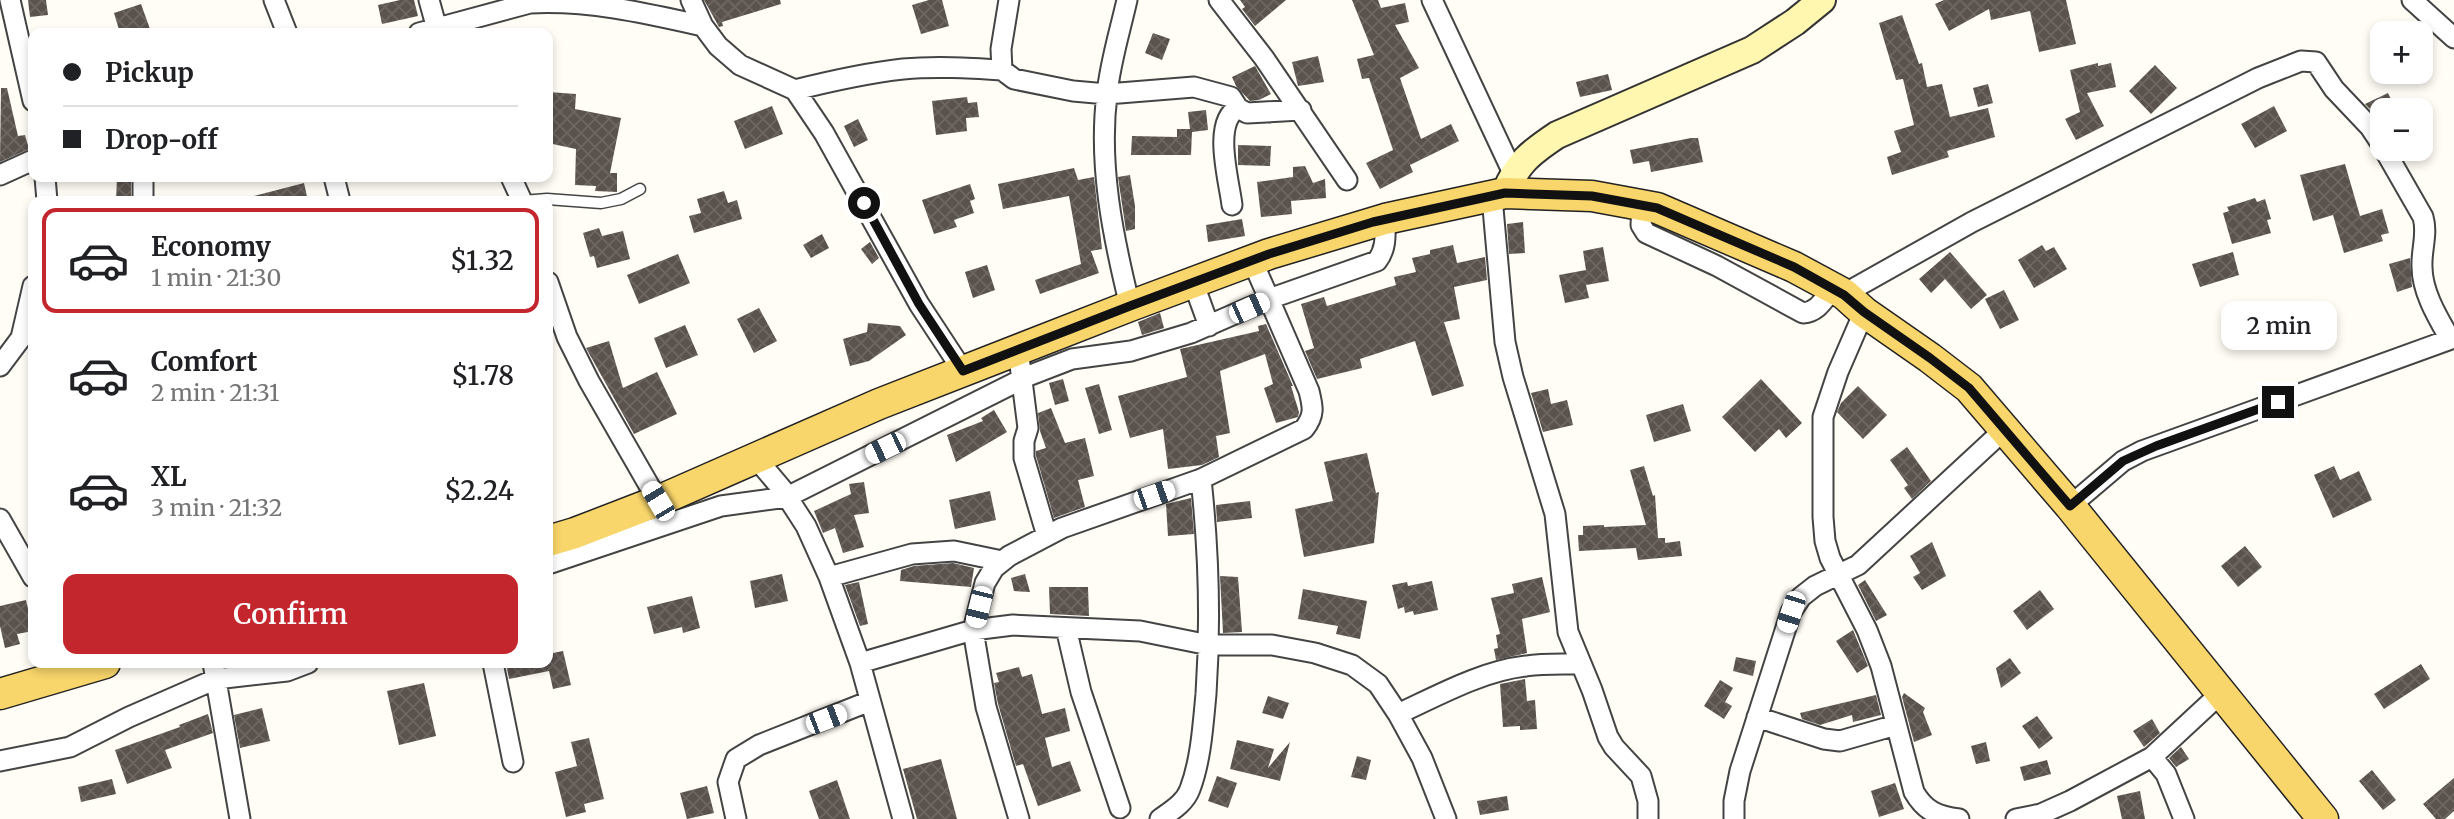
<!DOCTYPE html>
<html lang="en">
<head>
<meta charset="utf-8">
<style>
  :root { --surface:#fff; --page:#f2f2f2; --text:#202124; --muted:#757577; --line:#e0e0e0; --accent:#c4262e }
  body { margin:0; font-family:Merriweather,serif; background:var(--page); color:var(--text); height:100vh; display:flex; flex-direction:column; font-size:26px; white-space:nowrap }
  * { box-sizing:border-box; margin:0 }
  p { font-size:23px; color:var(--muted) }
  .icon { flex:none; width:38px; height:38px; fill:none; stroke:currentColor; stroke-width:2; stroke-linecap:round; stroke-linejoin:round }
  .map { position:relative; flex:1; overflow:hidden }
  .details { position:absolute; left:28px; top:196px; width:525px; height:472px; display:flex; flex-direction:column; background:var(--surface); border-radius:14px; box-shadow:0 4px 10px #0003 }
  .details>* { flex:none }
  .top-card { position:absolute; left:28px; top:28px; width:525px; height:154px; border-radius:14px; box-shadow:0 4px 10px #0003; display:grid; align-content:center; height:154px; padding:0 35px; background:var(--surface) }
  .buttons { position:absolute; left:2370px; top:21px; display:grid; gap:14px }
  .buttons a { display:grid; place-items:center; width:63px; height:63px; border-radius:14px; background:var(--surface); box-shadow:0 4px 10px #0003; font-size:35px }
  .end { position:absolute; width:32px; height:32px; margin:-16px; border:9px solid #111; background:#fff; box-shadow:0 0 0 4px #fff }
  .from { border-radius:50% }
  .bubble { position:absolute; height:49px; border-radius:14px; background:var(--surface); box-shadow:0 4px 10px #0003; font-size:23px; font-weight:600; line-height:49px; text-align:center }
  .car { position:absolute; width:21px; height:42px; margin:-21px -10px; border-radius:9px; box-shadow:0 0 5px 2px #0007; background:linear-gradient(#fff 24%,#345 0 40%,#fff 0 76%,#345 0 86%,#fff 0) }
  .top-card b { display:flex; align-items:center; gap:24px; height:66px; font-size:26px }
  .top-card b+b { border-top:2px solid var(--line) }
  .top-card i { width:18px; height:18px; background:var(--text) }
  ul { padding:12px 0 0; list-style:none }
  li { display:flex; align-items:center; gap:21px; height:105px; margin:0 14px 10px; padding:0 21px; border:4px solid transparent; border-radius:14px }
  li div { flex:1 }
  li b { display:block; font-size:26px }
  li em { font-style:normal; font-weight:600 }
  li.on { border-color:var(--accent) }
  li>.icon { width:63px; height:63px; stroke-width:1.5 }
  .cta { display:flex; gap:14px; margin-top:auto; padding:14px 35px }
  .cta a { flex:1; height:80px; border-radius:14px; background:var(--accent); color:#fff; font-size:28px; font-weight:600; line-height:80px; text-align:center }
  .map>svg:first-child { display:block }
  .building { fill:url(#building-cross-hatch) }
  .lines { fill:none; stroke-linecap:round; stroke-linejoin:round }
  .lane-casing { stroke:#444; stroke-width:13 }
  .street-casing { stroke:#444; stroke-width:23 }
  .secondary-casing { stroke:#333; stroke-width:30 }
  .primary-casing { stroke:#222; stroke-width:33 }
  .lane { stroke:#fff; stroke-width:10 }
  .street { stroke:#fff; stroke-width:19 }
  .secondary { stroke:#fff6b0; stroke-width:26 }
  .primary { stroke:#f9d66b; stroke-width:30 }
  .route { stroke:#111; stroke-width:9 }
</style>
</head>
<body>
<div class="map">
<svg width="2454" height="819" viewBox="0 0 2454 819">
  <defs>
    <pattern id="building-cross-hatch" width="8" height="8" patternUnits="userSpaceOnUse" patternTransform="scale(1.75)"><rect width="8" height="8" fill="#5a524d"/><path d="M0 0l8 8M0 8l8-8" fill="none" stroke="#6d6662"/></pattern>
  </defs>
  <rect width="100%" height="100%" fill="#fffdf5"/>
  <path class="building" d="M28 0H46L48 15 30 17Z
    M400 0H414L418 16 382 24 378 5Z
    M704 0H780L781 4 722 22 723 26 719 27Z
    M929 0H942L949 26 921 34 912 5Z
    M1240 0H1286L1255 26 1242 9 1245 7Z
    M1352 0H1378L1381 8 1405 3 1409 22 1395 25 1419 68 1400 78 1421 139 1451 124 1459 141 1410 165 1413 172 1380 189 1366 163 1393 150 1369 78 1362 79 1357 59 1374 55Z
    M1944 0H2066L2076 44 2039 52 2030 11 1991 20 1989 9 1949 31 1935 4Z
    M141 4 150 29 137 33H120L114 13Z
    M1902 15 1919 64 1922 63 1927 87 1942 84 1950 117 1988 108 1995 137 1947 151 1949 157 1892 175 1887 157 1901 152 1894 131 1914 125 1903 79 1896 80 1879 23Z
    M1153 33 1170 39 1162 60 1145 53Z
    M1318 56 1324 82 1298 86 1292 62Z
    M2098 63V66L2111 63 2116 87 2087 93 2104 126 2076 140 2065 119 2080 112 2070 70Z
    M2155 65 2177 88 2151 114 2129 91Z
    M1255 66 1271 94 1259 100 1250 101 1236 86 1232 77Z
    M1608 74 1612 90 1580 97 1576 82Z
    M1988 84 1993 103 1978 107 1973 88Z
    M1 88H7L18 136 25 135 29 149 0 162Z
    M548 92 576 94 575 109 621 118 610 173H617V192L595 191 596 186 575 185 576 149 548 143Z
    M2388 93 2396 110H2371L2365 104Z
    M967 97 968 103 977 102 979 117 966 118 967 131 936 135 932 101Z
    M772 106 783 134 745 149 734 121Z
    M2274 106 2287 131 2255 148 2241 124Z
    M1206 110 1208 130 1192 132 1191 155H1131L1132 136 1177 137V129H1190L1188 112Z
    M858 119 868 140 854 147 844 126Z
    M1691 138H1698L1703 162 1651 172 1649 161 1633 164 1630 150Z
    M1238 145 1271 146 1270 166 1238 165Z
    M2345 164 2360 216 2382 209 2389 233 2381 235 2383 241 2344 253 2333 215 2313 221 2300 175Z
    M1305 166 1313 183 1325 179 1326 198 1291 201 1292 214 1261 217 1257 182 1293 177V167Z
    M1074 168 1078 180 1094 177 1102 249 1091 251 1099 273 1040 294 1035 280 1081 264 1069 196 1003 209 998 184Z
    M1130 175 1135 206V229L1126 231 1118 177Z
    M117 178 131 179V201H116Z
    M304 183 308 201H255L254 196Z
    M970 184 975 199 970 201 974 213 954 220 957 227 934 234 922 200Z
    M724 191 728 203 737 200 742 219 694 233 689 216 701 213 697 199Z
    M2255 198 2257 202 2265 199 2271 219 2267 220 2271 233 2232 244 2223 213 2229 211 2227 207Z
    M1242 219 1245 236 1208 242 1206 225Z
    M1523 222 1525 253 1509 254 1507 224Z
    M599 228 602 236 623 231 630 259 597 268 594 256 590 257 583 233Z
    M822 234 829 248 811 258 803 245Z
    M870 242 879 258 872 264 861 249Z
    M1453 245 1457 263 1485 257 1487 280 1454 287 1460 319 1444 322 1464 386 1432 396 1415 341 1360 359 1362 368 1317 379 1305 351 1314 348 1301 304 1324 297 1327 306 1396 285 1394 277 1416 272 1412 258 1430 254V250Z
    M2042 245 2046 251 2054 247 2067 269 2034 288 2018 260Z
    M1603 247 1609 281 1586 285 1589 298 1565 303 1559 275 1586 270 1583 251Z
    M1950 252 1987 295 1971 309 1945 279 1931 293 1919 279Z
    M2233 252 2239 275 2200 287 2192 264Z
    M678 254 690 283 639 304 627 275Z
    M2410 258 2412 287 2397 292 2389 264Z
    M987 265 995 290 973 298 965 272Z
    M2004 290 2019 320 2000 329 1985 299Z
    M759 308 777 341 754 353 737 319Z
    M1160 313 1164 328 1142 335 1138 322Z
    M868 323 900 326 906 335 869 361 850 366 843 339 867 332Z
    M1266 324 1293 386H1291L1299 412 1298 417 1276 423 1264 388 1273 384 1265 354 1220 371 1230 433 1216 436 1219 457 1202 465 1168 469 1163 429 1130 438 1118 396 1187 377 1180 349 1259 331 1258 326Z
    M685 325 698 355 666 368 654 338Z
    M609 341 623 388 657 372 677 414 634 434 586 348Z
    M1063 379 1069 401 1055 405 1049 383Z
    M1761 379 1802 423 1786 438 1779 429 1755 452 1722 417Z
    M1099 384 1112 430 1099 434 1085 388Z
    M1858 386 1887 415 1863 439 1837 412 1841 403Z
    M1548 389 1551 404 1567 400 1573 425 1543 432 1531 393Z
    M1683 404 1691 431 1654 442 1646 415Z
    M1051 408 1065 443 1085 438 1094 476 1078 480 1085 507 1054 518 1036 456V451L1046 448 1040 431 1038 413Z
    M994 410 1007 432 956 462 947 435 983 421 981 418Z
    M1907 447 1931 481 1912 499 1904 488 1908 485 1890 460Z
    M1367 453 1376 493 1379 492 1374 543 1304 557 1295 509 1333 501 1324 462Z
    M1644 466 1653 496 1655 495 1658 538H1665V543L1680 541 1682 556 1638 560 1636 548 1579 551 1578 535H1583V526L1604 525V527L1646 525 1630 470Z
    M2334 466 2340 480 2359 471 2372 500 2333 518 2314 475Z
    M864 482 869 513 854 515 864 547 843 553 835 528 823 533 814 511 851 494 849 484Z
    M990 491 996 520 955 529 949 500Z
    M1191 498 1194 534 1168 536 1166 504Z
    M1250 501 1252 518 1217 522 1216 505Z
    M1932 542 1946 576 1922 590 1913 577 1920 573 1910 556Z
    M2245 546 2262 567 2238 587 2221 566Z
    M953 563 974 568 971 587 900 581 901 570 914 566Z
    M782 574 788 601 755 608 750 581Z
    M1025 574 1030 592 1014 591 1011 578Z
    M1220 576 1238 577 1242 632 1223 633Z
    M1542 577 1550 612 1522 619 1527 653 1496 660 1494 649 1498 648 1496 635 1500 634 1491 598 1514 593 1512 584Z
    M1865 580 1887 615 1876 621 1858 585Z
    M1432 581 1438 610 1414 615 1413 611 1405 613 1404 607 1398 609 1392 585 1407 582 1408 586Z
    M859 582 868 624 860 626 845 585Z
    M1049 587H1088L1089 616 1050 614Z
    M1303 589 1367 601 1360 639 1336 634 1338 626 1298 619Z
    M2040 590 2054 609 2027 630 2013 611Z
    M692 596 700 628 683 633 682 627 654 634 647 607Z
    M26 600 33 631 17 634 20 644 5 648 0 626V606Z
    M1853 630 1868 666 1857 673 1836 641Z
    M563 651 571 685 553 689 549 671 509 679 506 663H548V654Z
    M1736 657 1756 661 1753 676 1733 671Z
    M2010 658 2021 673 2001 688 1996 668Z
    M2421 664 2430 679 2384 709 2374 694Z
    M1019 667 1022 677 1032 674 1042 714 1065 708 1070 731 1045 738 1052 767 1070 761 1081 791 1038 806 1023 764 1016 766 998 704 994 683 999 682 996 673Z
    M1525 679 1527 701 1535 700 1537 729 1520 730V726L1503 727 1500 684Z
    M1720 680 1733 688 1725 702 1732 706 1724 719 1704 706Z
    M424 683 436 736 399 745 387 691Z
    M1904 693 1925 708 1923 712 1932 735 1914 742 1902 697Z
    M1876 695 1881 715 1853 722 1852 715 1820 725 1802 719 1800 713Z
    M1268 696 1289 703 1283 719 1262 713Z
    M262 708 270 741 240 748 234 715Z
    M208 714 213 733 165 750 172 768 127 784 115 750 180 727 179 725Z
    M2037 716 2053 738 2039 749 2022 726Z
    M2152 719 2160 733 2144 747 2133 731Z
    M589 738 604 799 584 804 586 812 566 817 555 772 577 766 571 742Z
    M1237 740 1274 749 1268 768 1290 742 1280 781 1230 769Z
    M1986 742 1990 761 1976 764 1971 746Z
    M2181 747 2189 759 2176 767 2169 758Z
    M1357 756 1371 760 1366 780 1351 777Z
    M941 759 957 819H917L903 769Z
    M2047 760 2051 774 2024 781 2020 767Z
    M2372 770 2396 800 2383 810 2359 781Z
    M1217 776 1237 783 1228 808 1208 801Z
    M2454 778V811L2445 819H2436L2423 804Z
    M112 779 116 794 81 802 78 787Z
    M837 780 850 819H819L809 791Z
    M1895 783 1904 809 1879 817 1871 791Z
    M707 786 714 813 687 819 680 793Z
    M2140 791 2145 819H2122L2117 796Z
    M1507 796 1509 810 1480 815 1477 801Z"/>
  <g class="lines">
    <defs>
      <path id="lane" d="M522 201 547 199 601 203 621 199 640 189"/>
      <path id="street" d="M10 0 33 101
        M274 0 287 33
        M429 0 437 29
        M691 0 703 26 718 46 740 65 795 90 824 133 919 304 963 371
        M1009 0 1001 49 1002 70 1014 79 1073 91 1107 94 1194 87 1231 97 1238 108 1247 113 1301 110
        M1127 0C1120 31 1110 63 1107 94 1098 165 1113 237 1130 306
        M1219 0 1264 58 1347 180
        M1432 0 1513 173
        M2412 0 2454 38
        M419 33 530 3C589 0 645 13 703 26
        M795 90C831 81 867 73 903 69 936 66 969 68 1002 70
        M2384 149 2423 217C2428 234 2421 250 2422 267 2422 292 2438 318 2450 339
        M0 175 33 160
        M45 177 47 201
        M334 177 340 201
        M511 177 522 201
        M1492 197 1505 342 1513 377 1555 514 1568 632 1592 690 1608 737 1614 747 1641 776 1648 801V819
        M143 201V177
        M1232 205C1229 180 1212 122 1238 108
        M1642 205 1641 225 1646 233 1717 266 1803 313C1818 312 1824 299 1833 288
        M548 282 567 337 589 381 658 501
        M1193 282 1209 326
        M1844 294 1972 222 2258 78 2301 61 2316 62 2334 89 2370 127 2382 145
        M1864 312 1838 372 1823 417V517L1825 541 1830 558 1867 630 1881 666 1914 792C1925 811 1937 816 1959 819
        M1018 349 1028 428 1024 441V458L1047 536
        M0 366 21 338 33 286
        M755 457 782 489 806 526 829 577 860 663 903 819
        M2070 506 2123 461 2142 451 2454 338
        M0 519 33 577
        M548 564 721 506 787 497 1028 376 1072 359 1131 351 1191 333 1269 299 1377 261C1387 248 1385 234 1385 219
        M829 577 912 554 954 551 1002 561
        M1066 628 1081 692 1120 808
        M213 663 240 819
        M493 663 513 762
        M860 663 973 630 1013 625 1140 631 1209 645H1272L1315 653 1352 665 1378 684 1398 714 1422 758 1446 819
        M1398 714C1439 695 1482 671 1526 666 1544 663 1563 664 1581 664
        M1757 717 1824 739 1840 741 1896 725
        M2152 757 2166 774 2184 819
        M0 761 70 747 129 717 216 679 287 671 308 663
        M736 819 728 782 736 759 759 745 870 701
        M1019 819 986 707 973 630 985 583 994 568 1009 556 1062 528 1201 479 1304 429C1315 415 1313 407 1309 391L1252 260
        M1160 819C1171 811 1185 803 1190 789 1201 760 1203 725 1206 694 1211 619 1209 553 1201 479
        M1734 819V801L1740 771 1791 612 1801 597 1815 586 1858 565 2005 429
        M2016 819 2041 814 2070 801 2152 757 2221 693"/>
      <path id="secondary" d="M1505 193C1517 163 1530 153 1557 135L1752 50 1795 22 1822 0"/>
      <path id="primary" d="M548 541 575 533 658 501 879 404 1130 306 1269 254 1385 219 1505 193 1592 196 1657 208 1794 267 1844 294 1864 312 1930 358 1969 388 2070 506 2323 819
        M0 694 105 663"/>
    </defs>
    <use href="#lane" class="lane-casing"/>
    <use href="#street" class="street-casing"/>
    <use href="#secondary" class="secondary-casing"/>
    <use href="#primary" class="primary-casing"/>
    <use href="#lane" class="lane"/>
    <use href="#street" class="street"/>
    <use href="#secondary" class="secondary"/>
    <use href="#primary" class="primary"/>
  </g>
  <g class="lines">
    <path class="route" d="M864 203 919 304 963 371 1130 306 1269 254 1373 222 1505 193 1592 196 1657 208 1794 267 1844 295 1864 312 1930 358 1969 388 2070 506 2123 461 2156 446 2278 402"/>
  </g>
</svg>
<div class="buttons">
<a>+</a>
<a>−</a>
</div>
<i class="end from" style="left:864px;top:203px"></i>
<i class="end" style="left:2278px;top:402px"></i>
<div class="bubble" style="left:2221px;top:301px;width:116px">2 min</div>
<i class="car" style="left:1249px;top:308px;rotate:66deg"></i>
<i class="car" style="left:885px;top:448px;rotate:244deg"></i>
<i class="car" style="left:1154px;top:495px;rotate:71deg"></i>
<i class="car" style="left:658px;top:501px;rotate:329deg"></i>
<i class="car" style="left:979px;top:607px;rotate:194deg"></i>
<i class="car" style="left:1791px;top:612px;rotate:198deg"></i>
<i class="car" style="left:826px;top:719px;rotate:69deg"></i>
<div class="top-card">
<b><i class="from"></i>Pickup</b>
<b><i></i>Drop-off</b>
</div>
<section class="details">
<ul>
<li class="on"><svg class="icon" aria-label="car" viewBox="0 0 24 24"><path d="M5 17H2v-5l4-1 3-4h7l3 4 3 1v5h-3M9 17h6M6 11h13"/><circle cx="7" cy="17" r="2"/><circle cx="17" cy="17" r="2"/></svg><div><b>Economy</b><p>1 min · 21:30</p></div><em>$1.32</em></li>
<li><svg class="icon" aria-label="car" viewBox="0 0 24 24"><path d="M5 17H2v-5l4-1 3-4h7l3 4 3 1v5h-3M9 17h6M6 11h13"/><circle cx="7" cy="17" r="2"/><circle cx="17" cy="17" r="2"/></svg><div><b>Comfort</b><p>2 min · 21:31</p></div><em>$1.78</em></li>
<li><svg class="icon" aria-label="car" viewBox="0 0 24 24"><path d="M5 17H2v-5l4-1 3-4h7l3 4 3 1v5h-3M9 17h6M6 11h13"/><circle cx="7" cy="17" r="2"/><circle cx="17" cy="17" r="2"/></svg><div><b>XL</b><p>3 min · 21:32</p></div><em>$2.24</em></li>
</ul>
<div class="cta"><a>Confirm</a></div>
</section>
</div>
</body>
</html>
